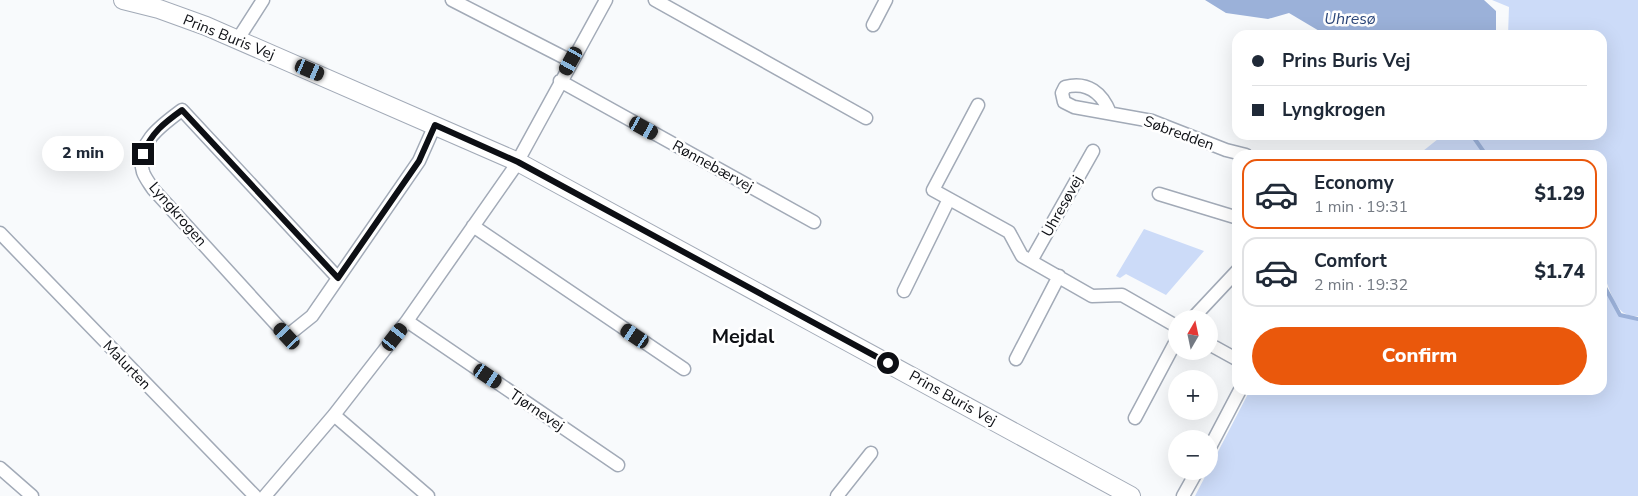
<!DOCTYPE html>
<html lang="en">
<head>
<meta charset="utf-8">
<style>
  :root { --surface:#fff; --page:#f2f2f3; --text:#1f2937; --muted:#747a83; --line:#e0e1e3; --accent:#ea580c }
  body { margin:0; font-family:"Nunito Sans",sans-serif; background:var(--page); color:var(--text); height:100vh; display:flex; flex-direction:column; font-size:19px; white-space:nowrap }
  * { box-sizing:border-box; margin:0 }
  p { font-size:16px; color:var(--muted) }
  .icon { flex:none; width:28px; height:28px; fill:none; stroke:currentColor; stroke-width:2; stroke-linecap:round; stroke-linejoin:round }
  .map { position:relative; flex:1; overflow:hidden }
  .drawer { position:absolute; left:1232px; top:150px; width:375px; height:245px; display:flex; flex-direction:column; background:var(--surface); border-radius:15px; box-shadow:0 5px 20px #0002 }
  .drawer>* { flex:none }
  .hud { position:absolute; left:1232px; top:30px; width:375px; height:110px; border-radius:15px; box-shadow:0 5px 20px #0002; display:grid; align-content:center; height:110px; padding:0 20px; background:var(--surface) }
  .needle { width:32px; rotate:9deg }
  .fabs { position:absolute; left:1168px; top:310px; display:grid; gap:10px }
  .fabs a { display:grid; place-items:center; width:50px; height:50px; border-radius:50%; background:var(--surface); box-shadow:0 5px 20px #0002; font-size:25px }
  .end { position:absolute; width:22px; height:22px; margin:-11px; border:6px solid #0d0f14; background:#fff; box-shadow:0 0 0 2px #fff }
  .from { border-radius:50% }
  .bubble { position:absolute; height:35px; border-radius:18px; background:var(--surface); box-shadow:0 5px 20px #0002; font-size:16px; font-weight:800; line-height:35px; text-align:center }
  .car { position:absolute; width:15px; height:30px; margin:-15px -8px; border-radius:6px; box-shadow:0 0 4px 1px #0007; background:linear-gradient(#222 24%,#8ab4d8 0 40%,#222 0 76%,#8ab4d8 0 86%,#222 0) }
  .hud b { display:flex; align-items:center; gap:18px; height:48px; font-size:19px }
  .hud b+b { border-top:1px solid var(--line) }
  .hud i { width:12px; height:12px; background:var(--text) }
  ul { padding:9px 0 0; list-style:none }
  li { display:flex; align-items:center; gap:15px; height:70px; margin:0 10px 8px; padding:0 10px; border:2px solid var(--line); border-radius:15px }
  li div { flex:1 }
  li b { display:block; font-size:19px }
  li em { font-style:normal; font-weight:800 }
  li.active { border-color:var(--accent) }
  li>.icon { width:45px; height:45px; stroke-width:1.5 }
  .primary-button { display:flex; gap:10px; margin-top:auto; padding:10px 20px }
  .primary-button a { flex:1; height:58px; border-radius:30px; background:var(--accent); color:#fff; font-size:20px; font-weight:800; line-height:58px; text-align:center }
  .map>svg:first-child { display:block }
  .green { fill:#ccdbf8 }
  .water { fill:#9bb1d9 }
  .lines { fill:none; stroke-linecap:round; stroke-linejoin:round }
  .stream { stroke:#9bb1d9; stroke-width:4 }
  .street-casing { stroke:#a2aab7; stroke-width:15 }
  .secondary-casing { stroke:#a2aab7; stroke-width:20 }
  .street { stroke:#fff; stroke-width:12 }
  .secondary { stroke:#fff; stroke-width:18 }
  .route { stroke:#0d0f14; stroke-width:6 }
  .labels { text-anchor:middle; stroke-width:5; stroke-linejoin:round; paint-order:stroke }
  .street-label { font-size:15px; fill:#0d0f14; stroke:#fff }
  .water-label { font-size:16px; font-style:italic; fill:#2c477a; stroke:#fff }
  .district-label { font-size:20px; font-weight:bold; fill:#0d0f14; stroke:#fff }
</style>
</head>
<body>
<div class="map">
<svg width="1638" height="496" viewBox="0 0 1638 496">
  <rect width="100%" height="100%" fill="#f8fafc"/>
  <path class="green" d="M1492 0H1638V316C1634 316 1629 316 1626 314 1615 310 1606 281 1603 271L1602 155H1418L1443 135H1602V35H1508L1509 7Z
    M1144 229 1204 251 1166 295 1126 274 1120 278 1116 276Z
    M1603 282 1620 315 1638 320V496H1195L1250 390H1602Z"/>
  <path class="water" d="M1205 0H1484L1496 11V35H1326L1289 13 1268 19 1226 13Z"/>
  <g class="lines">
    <path class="stream" d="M1472 135 1486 155
      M1602 282 1620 315 1638 319"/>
    <defs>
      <path id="street" d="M452 0 571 61
        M655 0 866 118
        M873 25 886 0
        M238 39 263 0
        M560 81 814 222
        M978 105 933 190 1009 232 1022 256 1092 296 1122 295 1176 326
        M1110 113C1102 93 1088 81 1065 87L1062 93 1064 102 1074 107 1152 121 1226 150 1246 155
        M1159 194 1238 218
        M473 226 684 369
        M0 233 255 496
        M1031 261 1093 151
        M338 278 182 110C162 125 135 143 143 172 145 178 150 184 153 189L287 336 312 316 419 161 435 125
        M904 291 949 199
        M1192 319 1238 270
        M407 321 618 465
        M1209 344 1238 360
        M1016 359 1059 276
        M334 415 428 496
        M1135 418 1176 341
        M1209 449 1240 390
        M0 468 32 496
        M265 496 334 415 407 321 514 168 606 0
        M837 496 871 453
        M1183 496 1197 471"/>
      <path id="secondary" d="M123 0 159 9 206 26 518 162 1131 496"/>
    </defs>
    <use href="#street" class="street-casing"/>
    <use href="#secondary" class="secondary-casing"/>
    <use href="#street" class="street"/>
    <use href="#secondary" class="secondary"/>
  </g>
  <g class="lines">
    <path class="route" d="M143 154C151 133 164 123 182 110L338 278 419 161 435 125 518 162 888 363"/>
  </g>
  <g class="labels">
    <g class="street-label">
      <text transform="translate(229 37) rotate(22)" y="5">Prins Buris Vej</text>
      <text transform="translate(1179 133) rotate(20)" y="5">Søbredden</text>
      <text transform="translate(713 166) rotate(29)" y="5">Rønnebærvej</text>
      <text transform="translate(1062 206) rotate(-61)" y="5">Uhresøvej</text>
      <text transform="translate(178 214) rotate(49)" y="5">Lyngkrogen</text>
      <text transform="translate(127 365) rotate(46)" y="5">Malurten</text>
      <text transform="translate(953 398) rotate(29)" y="5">Prins Buris Vej</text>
      <text transform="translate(537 410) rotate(34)" y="5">Tjørnevej</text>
    </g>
    <g class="water-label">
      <text x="1350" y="24">Uhresø</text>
    </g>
    <g class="district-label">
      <text x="743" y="343">Mejdal</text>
    </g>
  </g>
</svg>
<div class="fabs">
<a><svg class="needle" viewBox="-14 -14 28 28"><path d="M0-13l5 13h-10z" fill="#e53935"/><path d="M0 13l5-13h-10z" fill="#747a83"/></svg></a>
<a>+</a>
<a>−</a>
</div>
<i class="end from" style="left:888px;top:363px"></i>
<i class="end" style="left:143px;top:154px"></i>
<div class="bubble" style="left:42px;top:136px;width:82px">2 min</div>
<i class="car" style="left:571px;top:61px;rotate:209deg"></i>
<i class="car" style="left:310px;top:70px;rotate:113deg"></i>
<i class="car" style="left:644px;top:128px;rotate:119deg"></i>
<i class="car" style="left:287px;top:336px;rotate:317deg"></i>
<i class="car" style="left:635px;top:336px;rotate:304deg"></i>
<i class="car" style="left:395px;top:337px;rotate:38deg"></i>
<i class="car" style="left:488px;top:376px;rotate:124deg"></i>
<div class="hud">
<b><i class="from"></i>Prins Buris Vej</b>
<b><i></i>Lyngkrogen</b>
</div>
<section class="drawer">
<ul>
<li class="active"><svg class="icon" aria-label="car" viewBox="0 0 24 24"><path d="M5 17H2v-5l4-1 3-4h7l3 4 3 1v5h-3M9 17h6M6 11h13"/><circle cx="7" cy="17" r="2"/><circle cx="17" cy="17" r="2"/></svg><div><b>Economy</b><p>1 min · 19:31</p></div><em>$1.29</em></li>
<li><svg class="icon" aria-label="car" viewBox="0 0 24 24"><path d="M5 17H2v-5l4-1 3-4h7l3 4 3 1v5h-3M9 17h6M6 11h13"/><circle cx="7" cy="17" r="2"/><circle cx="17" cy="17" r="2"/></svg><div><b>Comfort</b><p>2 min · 19:32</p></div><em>$1.74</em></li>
</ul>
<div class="primary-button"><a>Confirm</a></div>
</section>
</div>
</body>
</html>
